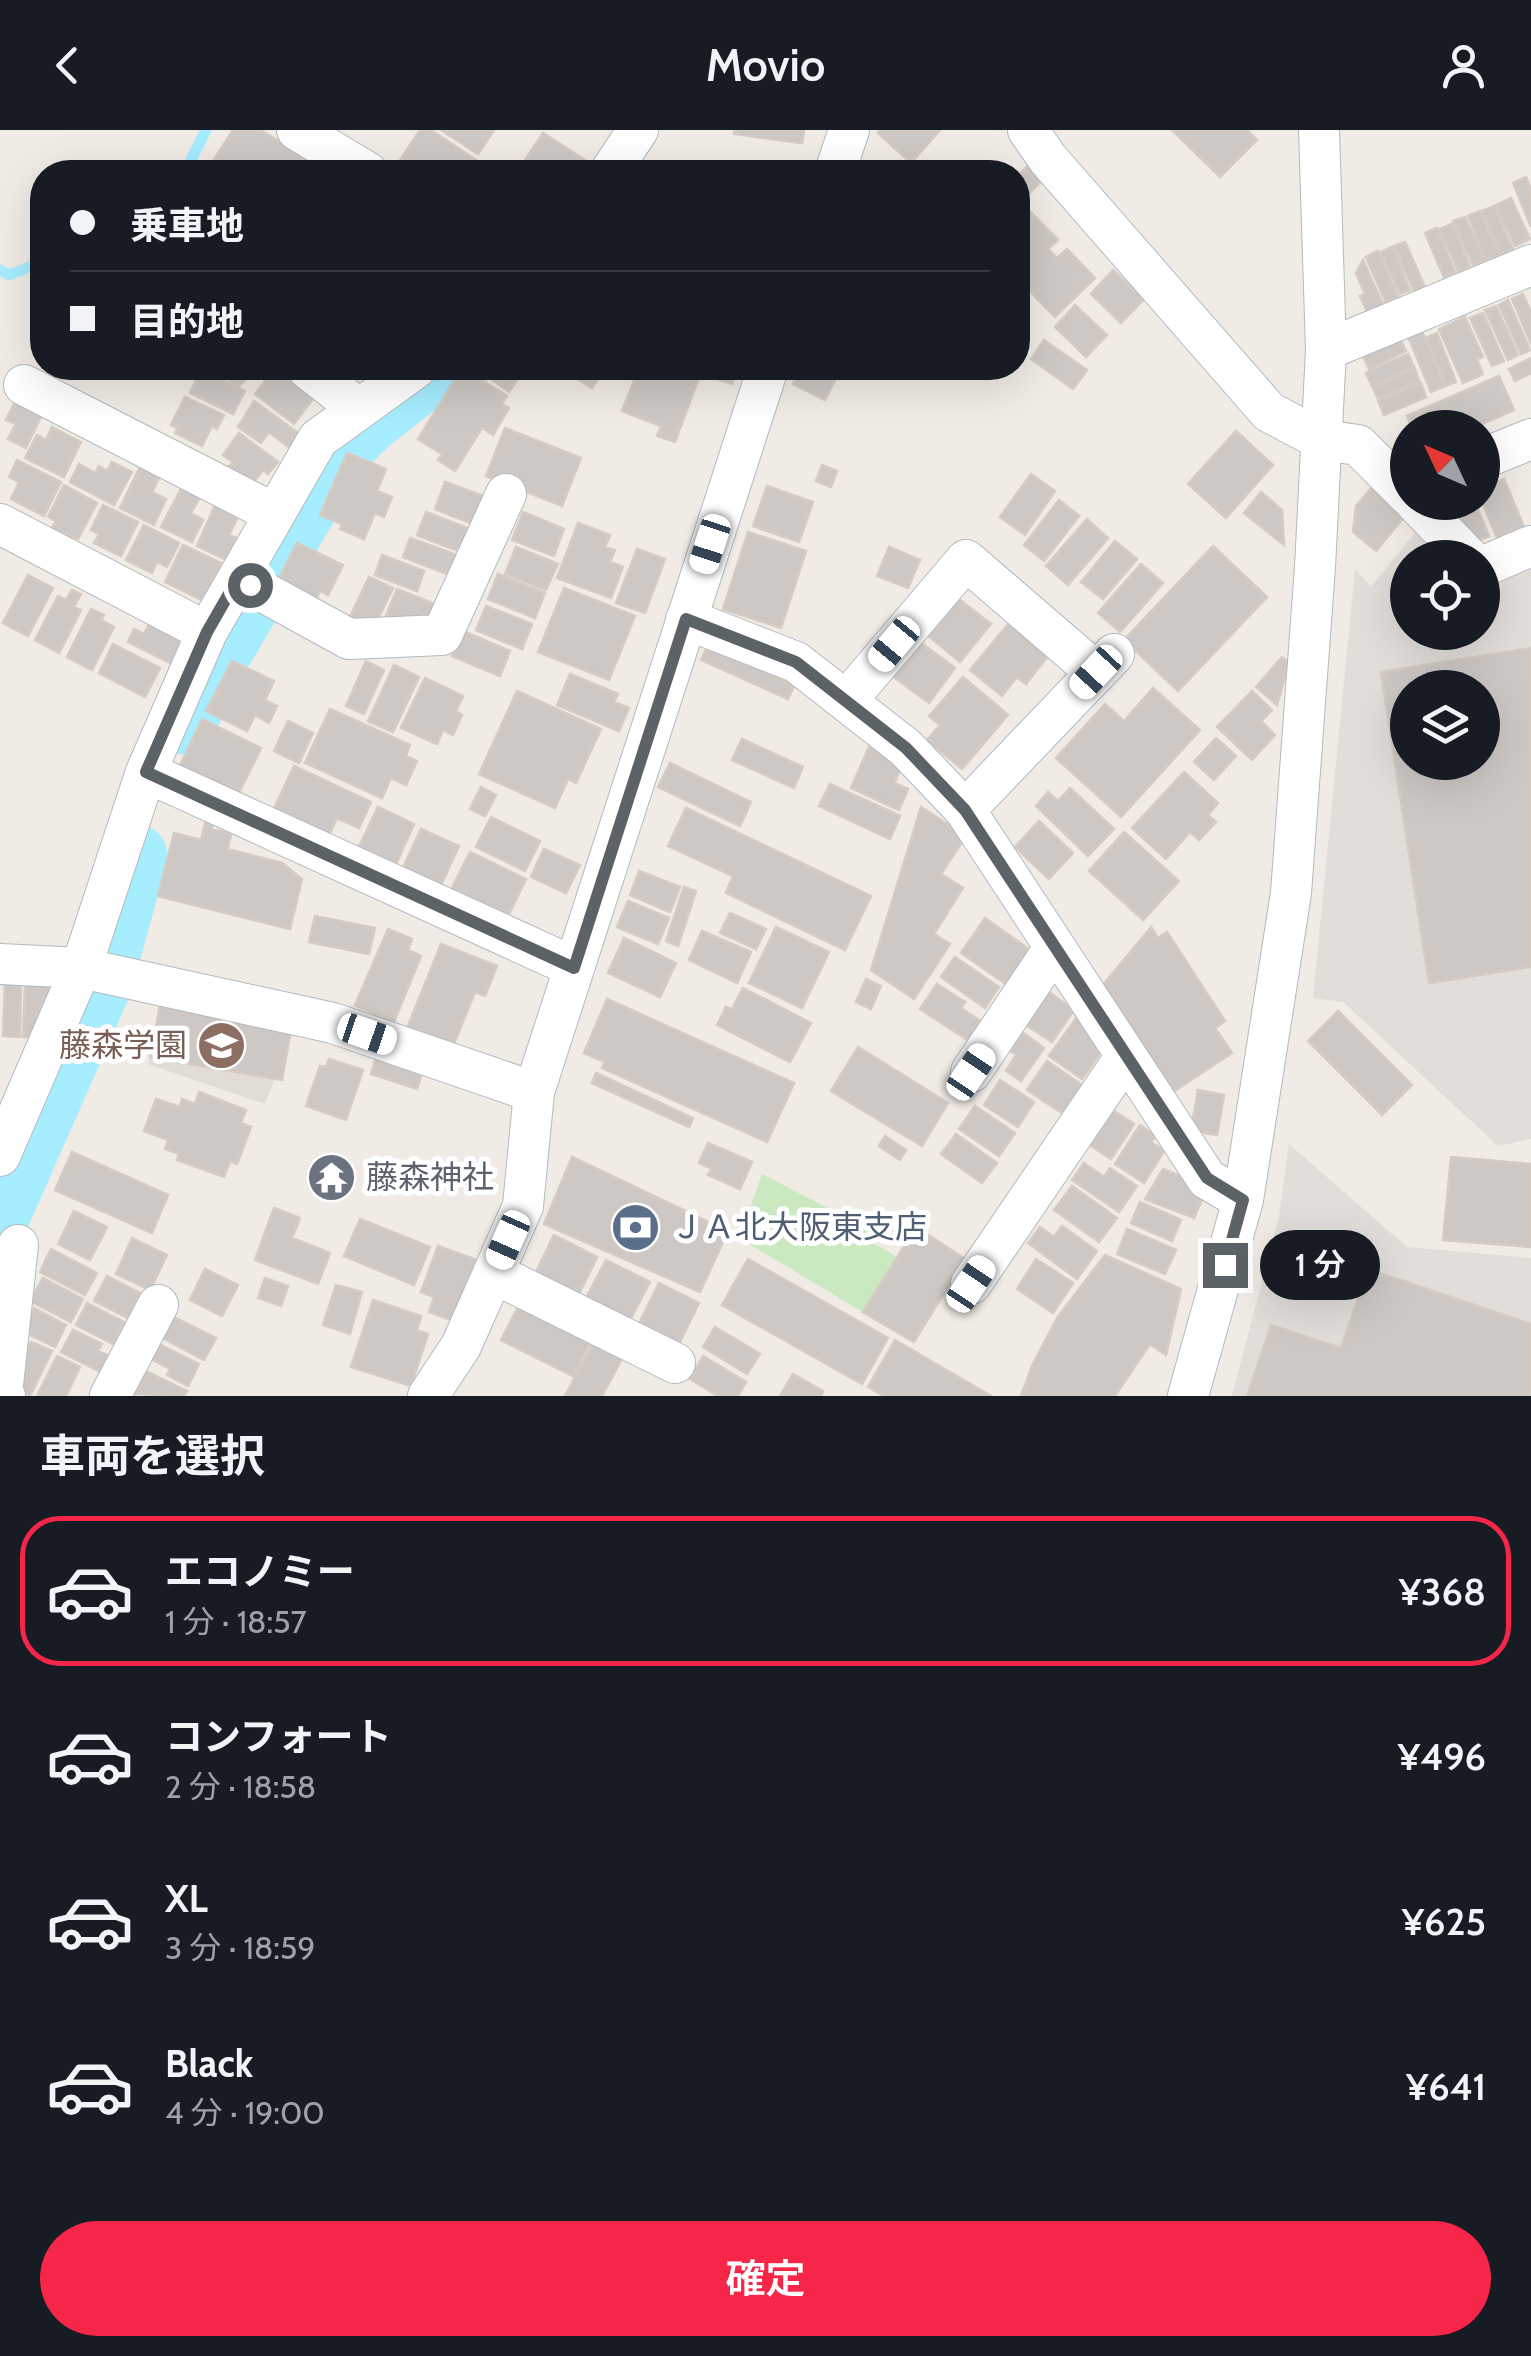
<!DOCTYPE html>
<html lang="ja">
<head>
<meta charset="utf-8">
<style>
  :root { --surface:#171b24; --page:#242831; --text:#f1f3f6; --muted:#9ea1a6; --line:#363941; --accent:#f52647 }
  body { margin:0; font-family:Cabin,"Noto Sans JP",sans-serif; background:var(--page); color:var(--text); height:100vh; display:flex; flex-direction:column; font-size:38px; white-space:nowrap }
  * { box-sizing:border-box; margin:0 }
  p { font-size:32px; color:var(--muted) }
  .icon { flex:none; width:55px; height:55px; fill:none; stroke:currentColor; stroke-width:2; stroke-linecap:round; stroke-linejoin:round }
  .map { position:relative; height:1266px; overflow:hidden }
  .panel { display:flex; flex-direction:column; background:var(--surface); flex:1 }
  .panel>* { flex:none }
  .banner { position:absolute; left:30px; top:30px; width:1000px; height:220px; border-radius:40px; box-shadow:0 10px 40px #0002; display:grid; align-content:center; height:220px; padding:0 40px; background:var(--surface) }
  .needle { width:65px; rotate:314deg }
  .tools { position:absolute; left:1390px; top:280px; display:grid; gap:20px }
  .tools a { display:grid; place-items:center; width:110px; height:110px; border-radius:50%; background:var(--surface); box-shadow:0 10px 40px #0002; font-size:50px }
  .end { position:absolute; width:45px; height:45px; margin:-22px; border:12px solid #5c6366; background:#fff; box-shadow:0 0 0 5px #fff }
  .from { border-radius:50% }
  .bubble { position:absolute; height:70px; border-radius:35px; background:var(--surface); box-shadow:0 10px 40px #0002; font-size:32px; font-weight:600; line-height:70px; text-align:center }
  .car { position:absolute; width:30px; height:60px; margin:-30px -15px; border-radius:12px; box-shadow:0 0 8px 2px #0007; background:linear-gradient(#fff 24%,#345 0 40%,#fff 0 76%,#345 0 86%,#fff 0) }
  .banner b { display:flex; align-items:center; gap:35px; height:95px; font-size:38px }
  .banner b+b { border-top:2px solid var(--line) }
  .banner i { width:25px; height:25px; background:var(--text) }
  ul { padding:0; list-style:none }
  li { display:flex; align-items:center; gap:30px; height:150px; margin:0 20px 15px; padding:0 20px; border:5px solid transparent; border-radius:40px }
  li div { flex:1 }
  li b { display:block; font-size:38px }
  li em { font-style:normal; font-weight:600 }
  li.current { border-color:var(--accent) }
  li>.icon { width:90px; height:90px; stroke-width:1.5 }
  h2 { padding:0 40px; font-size:45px; line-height:120px }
  .cta { display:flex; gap:20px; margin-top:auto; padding:20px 40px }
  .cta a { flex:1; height:115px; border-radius:60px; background:var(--accent); color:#fff; font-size:40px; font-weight:600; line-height:115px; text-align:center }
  header { display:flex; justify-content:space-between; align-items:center; height:130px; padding:0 40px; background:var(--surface); font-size:45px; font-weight:600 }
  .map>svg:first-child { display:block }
  .industrial { fill:#e1ddd9; fill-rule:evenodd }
  .education { fill:#e2dcd6 }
  .green { fill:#cae9c0 }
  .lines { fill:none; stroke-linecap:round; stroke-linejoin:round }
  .stream { stroke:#a6edff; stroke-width:11 }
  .river { stroke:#a6edff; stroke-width:65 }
  .building { fill:#cdc8c4; stroke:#d5cbc3; stroke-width:2.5; fill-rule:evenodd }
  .minor-casing { stroke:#b5b9bc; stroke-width:42 }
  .minor { stroke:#fff; stroke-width:40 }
  .route { stroke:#5c6366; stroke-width:12 }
  .labels { text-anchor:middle; stroke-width:10; stroke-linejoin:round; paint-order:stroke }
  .education-label { font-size:32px; fill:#785e54; stroke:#fff; text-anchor:end }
  .worship-label { font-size:32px; fill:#5b616d; stroke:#fff; text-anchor:start }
  .service-label { font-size:32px; fill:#4e5e75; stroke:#fff; text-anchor:start }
</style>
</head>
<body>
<header><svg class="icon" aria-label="back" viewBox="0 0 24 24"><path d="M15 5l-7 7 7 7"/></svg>Movio<svg class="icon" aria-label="person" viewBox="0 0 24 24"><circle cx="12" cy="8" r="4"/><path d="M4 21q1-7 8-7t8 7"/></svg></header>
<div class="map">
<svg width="1531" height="1266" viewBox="0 0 1531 1266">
  <rect width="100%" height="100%" fill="#f0ebe5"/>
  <path class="industrial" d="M1418 399 1449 427 1408 428V502H1482L1483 441 1531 423V1009L1498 1016 1343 872 1313 868 1355 439 1371 457ZM1408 558H1482V632H1408Z
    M1289 1014 1407 1117 1531 1128V1266H1232L1279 1086Z"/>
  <path class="education" d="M171 878 295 896 265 974 148 934Z"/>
  <path class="green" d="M762 1044 872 1101 868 1110 897 1127 863 1182 739 1108Z"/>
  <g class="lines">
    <path class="stream" d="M185 42 206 0
      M0 140 9 145 42 132"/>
    <path class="river" d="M184 592 213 533 339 319 367 292 436 238
      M0 1080 100 853 135 726"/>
  </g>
  <path class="building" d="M233 0H261L318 36 314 42H206Z
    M420 0H431L488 38 485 42H406L396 36Z
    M441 0H494L478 24Z
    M734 0H804L802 13 734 4Z
    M879 0H940L911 33 878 3Z
    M1172 0H1247L1257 10 1220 47Z
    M543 3 599 39 596 42H517Z
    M1035 29 1049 44 1018 74V45Z
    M1526 47 1531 60V97L1513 53Z
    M1511 68 1530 109 1515 116 1496 75Z
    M1023 74 1058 110 1048 119 1057 128 1067 119 1095 148 1055 187 1018 149V79Z
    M1494 76 1513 119 1501 124 1482 81Z
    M1480 81 1499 125 1486 130 1468 86Z
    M1465 87 1484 130 1473 135 1453 91Z
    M1452 94 1470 136 1458 141 1440 99Z
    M1437 98 1455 142 1444 147 1425 103Z
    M1405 112 1429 166 1418 170 1394 116Z
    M1392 117 1410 160 1400 164 1381 122Z
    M1378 121 1398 167 1386 173 1366 127Z
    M1363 130 1386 181 1370 188 1360 166 1365 164 1356 143Z
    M1113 140 1144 169 1121 193 1091 164Z
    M1523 164 1531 182V214L1512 169Z
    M1508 170 1530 220 1521 224 1499 175Z
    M1075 175 1107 205 1086 227 1055 197Z
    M1496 176 1518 225 1508 230 1485 180Z
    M1483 183 1504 231 1492 236 1470 188Z
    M1465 187 1483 227 1477 229 1483 244 1463 253 1439 199Z
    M1421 199 1445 256 1431 262 1407 204Z
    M1437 203 1456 252 1446 256 1426 208Z
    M1399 207 1406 221 1369 239 1362 224Z
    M1044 210 1087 240 1073 259 1031 229Z
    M1408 224 1414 237 1372 256 1366 243Z
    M1531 228V243L1515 251 1509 239Z
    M213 238H254L239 257Z
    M275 238 315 266 294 294 255 264Z
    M462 238 507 266 502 274 509 278 493 305 482 298 455 341 438 330 442 324 418 309Z
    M476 238H525L509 262Z
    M560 238H605L592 258Z
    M639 238H665L698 250 675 312 657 306 661 296 622 281Z
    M705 238H738L732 254 711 247 714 240Z
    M801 238H829L839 242 825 270 793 254Z
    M1415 239 1419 251 1378 269 1373 258Z
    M201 240 245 261 233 284 190 263Z
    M1499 246 1514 280 1473 298H1412L1407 286Z
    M1421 253 1426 267 1384 285 1378 271Z
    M18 265 45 278 26 318 8 309 16 294 6 290Z
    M185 267 224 285 217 299 212 296 202 316 175 303 177 298 171 295Z
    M254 271 301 305 291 319 269 302 261 313 238 297Z
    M52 297 81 312 64 347 25 328 37 305 46 310Z
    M505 298 581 328 562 376 486 346Z
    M1236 301 1273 335 1226 388 1188 354Z
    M239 303 278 332 268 344 263 340 252 354 229 336 233 332 223 325Z
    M347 323 386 339 377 361 392 367 384 387 375 383 364 409 340 399 342 394 320 385Z
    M17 330 61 352 44 386 11 369 19 352 9 347Z
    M112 332 132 342 114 375 70 352 79 334 95 343 99 336 107 341Z
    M822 335 837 341 831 357 816 351Z
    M140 337 160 346 152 362 166 369 154 395 120 378Z
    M1031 344 1055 361 1025 405 1000 387Z
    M1504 349 1524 397 1497 408 1482 372V358Z
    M445 352 489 368 478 396 435 379Z
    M64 355 97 373 78 409 51 399 56 391 48 387Z
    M767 356 813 372 799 412 753 396Z
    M182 357 200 367 191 383 203 390 192 412 161 397Z
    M1372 357 1405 386 1376 421 1353 402 1356 376Z
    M1261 362 1282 380 1284 415 1244 383Z
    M1059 370 1079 386 1044 431 1024 415Z
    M1442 372H1475L1489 406 1475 411Z
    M216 373 239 384 229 405 237 408 227 430 197 416Z
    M103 375 138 392 121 426 94 413 99 404 91 400Z
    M426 382 472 400 463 423 417 405Z
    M523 382 564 399 554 426 512 410Z
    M1087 389 1108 408 1068 455 1046 436Z
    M578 393 610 405 605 417 615 420 610 432 623 437 611 468 557 448Z
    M144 395 179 413 167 437 157 432 152 443 126 430Z
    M748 402 806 421 781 498 723 479Z
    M410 408 457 425 450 445 403 427Z
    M1115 411 1137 429 1103 469 1081 452Z
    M297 413 343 435 328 465 320 461 314 474 276 455Z
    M183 415 221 433 202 470 165 452Z
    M1213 416 1267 467 1178 561 1124 510Z
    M516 417 558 434 546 460 505 444Z
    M889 417 920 430 908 458 877 446Z
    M637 419 665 429 645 483 616 473Z
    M382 425 424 441 417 461 375 445Z
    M1141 434 1163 453 1120 502 1098 483Z
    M498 444 545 463 535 488 488 469Z
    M28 445 53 458 28 506 3 493Z
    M369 447 393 458 377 491 349 489Z
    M564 458 635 486 609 550 538 522Z
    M397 459 437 475 430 493 415 497 386 486Z
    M72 460 81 464 74 477 81 480 59 523 35 510 58 466 66 470Z
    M955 466 991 494 960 532 925 503Z
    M486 476 532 494 522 519 476 500Z
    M91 479 104 485 101 490 114 497 92 540 67 527Z
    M151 490 183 507 172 534 128 512 134 499 144 504Z
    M1010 492 1049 525 1026 554 1017 547 1002 566 970 540Z
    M463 501 510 521 500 546 452 526Z
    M920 512 955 538 929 573 894 547Z
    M113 514 160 538 145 567 99 543Z
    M709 514 770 541 794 556 788 569 701 530Z
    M1531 518V837L1429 853 1381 542ZM1408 558H1482V632H1408Z
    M1282 527 1289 533 1277 575 1256 557Z
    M232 531 274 551 265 570 277 576 269 593 255 585 247 601 206 581Z
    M366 531 384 540 364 584 346 576Z
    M394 535 419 547 393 602 368 591Z
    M570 544 618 564 614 572 629 578 619 601 557 575Z
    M963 547 1008 585 962 639 927 610 940 595 929 586Z
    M425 548 463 566 456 581 462 585 453 605 443 600 437 614 401 598Z
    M1153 558 1200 600 1121 687 1056 628 1105 574 1124 591Z
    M517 561 601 599 576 653 568 649 555 678 479 644Z
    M1252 561 1272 580 1261 591 1275 605 1252 630 1217 597Z
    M330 579 410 615 406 626 417 631 406 655 391 648 382 668 305 633Z
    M202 589 261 618 233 675 175 646Z
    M288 591 313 603 299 633 274 621Z
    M1216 608 1236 626 1214 650 1194 632Z
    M742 609 803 637 794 658 732 630Z
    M869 617 904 633 894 653 908 659 899 680 851 658Z
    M670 633 751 672 740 696 658 657Z
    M294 636 371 672 359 698 337 688 328 707 273 681Z
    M1184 642 1218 673 1208 685 1216 692 1199 710 1190 702 1166 729 1132 698Z
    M830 654 900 686 890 709 819 676Z
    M481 657 496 665 485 686 470 679Z
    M1070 658 1114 699 1088 726 1036 676 1048 662 1058 671Z
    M378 677 414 694 396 734 359 717Z
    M921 677 966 706 941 744 963 758 934 804 950 814 914 869 871 840Z
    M686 678 871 766 845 820 726 763 733 746 668 716Z
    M491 687 540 711 525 741 476 717Z
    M1039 691 1073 723 1049 749 1015 717Z
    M205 693 213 695 212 699 231 704 228 719 282 733 302 749 290 799 158 766 174 703 201 710Z
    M421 699 459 716 441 755 403 738Z
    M1124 702 1179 751 1143 790 1089 741Z
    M544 719 580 735 566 763 531 747Z
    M470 722 526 749 507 788 451 760Z
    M639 741 680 757 670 782 630 765Z
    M684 757 696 761 678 816 666 811Z
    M628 771 669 788 658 814 617 797Z
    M730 783 766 799 756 819 720 803Z
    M315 786 375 798 369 824 309 812Z
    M985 788 1030 820 1006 854 961 823Z
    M776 797 829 822 802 878 749 853Z
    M1151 797 1158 808 1167 802 1225 891 1215 898 1232 923 1173 962 1102 856Z
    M388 799 412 809 408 820 421 826 394 892 355 875Z
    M702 801 751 822 737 853 689 830Z
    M624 808 676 833 660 867 608 843Z
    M441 814 497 836 485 866 475 862 454 914 408 896Z
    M955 827 999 857 985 878 941 847Z
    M866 849 881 856 871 879 856 872Z
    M5 853 21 854 20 907 3 906Z
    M25 854 52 855 51 875H40L39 907H23Z
    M937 854 965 872 961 878 982 892 969 911 920 879Z
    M743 858 811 893 790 932 717 895 726 877 732 879Z
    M1046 860 1074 880 1052 912 1023 893Z
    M162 866 293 889 282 950 150 927Z
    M607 869 794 953 767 1012 602 938 605 932 584 923Z
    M1338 881 1412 955 1382 985 1308 911Z
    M1076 888 1095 901 1106 915 1082 949 1049 926Z
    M1018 899 1044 918 1021 951 1006 941 1016 925 1011 921 1015 915 1009 911Z
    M858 917 948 973 922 1016 831 961Z
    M379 918 425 932 417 959 371 944Z
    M329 929 363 940 346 990 306 976 320 936 326 937Z
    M1047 931 1082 955 1062 983 1027 960Z
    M596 943 693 988 689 997 592 953Z
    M1000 950 1034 972 1018 997 984 975Z
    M1198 960 1224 965 1217 1005 1191 1001Z
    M199 962 246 980 241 993 251 997 237 1034 230 1031 224 1047 177 1030 179 1024 165 1019 168 1010 144 1001 156 969 180 977 182 969 195 974Z
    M975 976 1015 1003 999 1026 959 999Z
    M1111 979 1134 994 1111 1029 1088 1014Z
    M1140 995 1156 1006 1151 1012 1164 1021 1144 1053 1115 1034Z
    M956 1004 997 1033 982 1053 941 1024Z
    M885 1006 906 1020 900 1030 879 1016Z
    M708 1013 752 1032 740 1059 708 1045 712 1039 699 1033Z
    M72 1022 168 1065 152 1103 55 1060Z
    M572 1027 728 1101 700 1162 544 1094Z
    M1451 1027 1531 1034V1117L1443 1110Z
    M1084 1033 1104 1047 1110 1038 1137 1056 1119 1082 1072 1050Z
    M1163 1039 1185 1048 1202 1070 1194 1088 1145 1069Z
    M1072 1056 1117 1088 1099 1112 1054 1080Z
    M1140 1072 1181 1090 1172 1111 1131 1093Z
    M274 1078 300 1088 292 1108 330 1123 318 1154 255 1130Z
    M74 1081 107 1097 90 1130 58 1114Z
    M360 1089 430 1117 414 1155 344 1126Z
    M1062 1096 1097 1121 1077 1149 1028 1113 1040 1097 1054 1107Z
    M916 1097 965 1129 914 1212 863 1182Z
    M1127 1099 1176 1120 1165 1144 1117 1124Z
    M554 1105 597 1127 578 1166 535 1144Z
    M132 1108 167 1125 150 1160 116 1144Z
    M438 1116 477 1130 454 1191 429 1182 434 1167 421 1162Z
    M51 1119 97 1143 85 1165 40 1142Z
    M1105 1125 1181 1159 1166 1225 1150 1214 1115 1266H1021L1032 1236 1057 1188Z
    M748 1129 888 1208 862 1254 722 1175Z
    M1036 1129 1073 1153 1053 1183 1017 1159Z
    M606 1130 650 1152 629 1192 585 1170Z
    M205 1139 238 1155 222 1186 190 1170Z
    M1368 1139 1531 1194V1266H1247L1271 1195 1341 1218Z
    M107 1146 140 1163 128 1188 94 1171Z
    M43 1148 83 1169 71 1192 30 1171Z
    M265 1148 288 1156 281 1176 258 1168Z
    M659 1153 699 1173 678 1216 638 1196Z
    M336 1155 362 1162 350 1204 323 1195Z
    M373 1170 421 1186 417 1200 428 1204 411 1256 351 1237Z
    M87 1173 124 1192 113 1214 76 1195Z
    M520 1173 592 1209 573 1246 501 1210Z
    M34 1178 66 1195 55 1217 22 1201Z
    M172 1186 216 1208 204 1230 161 1207Z
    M715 1197 760 1224 747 1244 703 1217Z
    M73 1200 102 1214 98 1221 109 1226 101 1242 61 1222Z
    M595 1210 624 1225 602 1266H565Z
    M895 1210 991 1266H884L868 1257Z
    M31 1212 52 1221 30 1266 21 1262 14 1247Z
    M161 1215 199 1234 188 1256 167 1245 170 1239 153 1230Z
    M57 1226 80 1237 66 1266H37Z
    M703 1226 746 1252 738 1266H718L690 1249Z
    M146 1241 187 1261 184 1266 135 1264Z
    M793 1244 823 1261 821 1266H780Z"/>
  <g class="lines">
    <defs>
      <path id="minor" d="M297 0 367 42
        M1028 0 1048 29 1269 282 1322 310 1358 315 1408 365
        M610 42 638 0
        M835 42 849 0
        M1326 220 1531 135
        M307 238 359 279
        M24 255 275 384
        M1482 329 1531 309
        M1415 372 1469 428
        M0 394 207 502
        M1482 437 1531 416
        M238 448 349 509 442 505 506 364
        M686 489 796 532 906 618 965 680 1207 1049 1243 1070
        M846 571 966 430 1096 542
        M146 642 574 837
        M965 680 1114 524
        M0 834 81 838 333 893 534 962
        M971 942 1055 817
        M0 1026 81 838 146 642 207 502 318 309 416 238
        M493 1143 675 1233
        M971 1154 1126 926
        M5 1266 2 1264 18 1115
        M110 1266 158 1175
        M428 1266 461 1216 523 1076 534 962 768 238
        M1188 1266 1243 1070 1291 763 1315 437 1326 220 1319 0"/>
    </defs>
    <use href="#minor" class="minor-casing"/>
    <use href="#minor" class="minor"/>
  </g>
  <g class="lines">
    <path class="route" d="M250 455 238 448 207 502 146 642 574 838 686 489 796 532 906 618 965 680 1207 1048 1243 1070 1225 1135"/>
  </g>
  <defs>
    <symbol id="school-disc" viewBox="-11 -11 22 22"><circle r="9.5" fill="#8d6e63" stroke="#fff"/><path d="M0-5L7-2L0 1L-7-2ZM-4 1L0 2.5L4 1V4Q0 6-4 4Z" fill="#fff"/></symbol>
    <symbol id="temple-disc" viewBox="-11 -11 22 22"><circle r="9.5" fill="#6b7280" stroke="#fff"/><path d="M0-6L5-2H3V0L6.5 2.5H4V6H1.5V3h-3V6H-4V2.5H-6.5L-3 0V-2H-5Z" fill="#fff"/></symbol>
    <symbol id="bank-disc" viewBox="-11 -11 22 22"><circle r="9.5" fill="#5c6f8a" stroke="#fff"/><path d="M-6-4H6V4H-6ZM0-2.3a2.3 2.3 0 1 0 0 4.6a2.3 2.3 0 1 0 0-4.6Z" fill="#fff"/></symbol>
  </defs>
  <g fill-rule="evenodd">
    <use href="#school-disc" x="194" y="888" width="55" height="55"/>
    <use href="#temple-disc" x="304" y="1020" width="55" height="55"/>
    <use href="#bank-disc" x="608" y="1070" width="55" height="55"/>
  </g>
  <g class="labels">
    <g class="education-label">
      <text x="187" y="926">藤森学園</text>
    </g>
    <g class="worship-label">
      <text x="366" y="1058">藤森神社</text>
    </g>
    <g class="service-label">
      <text x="671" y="1108">ＪＡ北大阪東支店</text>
    </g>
  </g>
</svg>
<div class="tools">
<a><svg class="needle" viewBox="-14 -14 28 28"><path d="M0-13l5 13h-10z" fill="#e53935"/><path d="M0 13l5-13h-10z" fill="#9ea1a6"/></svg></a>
<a><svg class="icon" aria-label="locate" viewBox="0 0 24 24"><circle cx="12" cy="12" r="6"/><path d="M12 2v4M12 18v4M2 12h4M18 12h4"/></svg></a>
<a><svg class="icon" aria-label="layers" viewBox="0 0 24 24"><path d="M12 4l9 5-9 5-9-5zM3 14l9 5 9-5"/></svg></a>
</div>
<i class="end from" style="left:250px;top:455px"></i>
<i class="end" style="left:1225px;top:1135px"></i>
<div class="bubble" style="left:1260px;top:1100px;width:120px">1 分</div>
<i class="car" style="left:710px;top:414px;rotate:198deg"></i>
<i class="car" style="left:894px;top:514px;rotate:220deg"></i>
<i class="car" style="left:1096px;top:542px;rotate:223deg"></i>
<i class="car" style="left:367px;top:904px;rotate:109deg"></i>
<i class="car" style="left:971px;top:942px;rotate:34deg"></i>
<i class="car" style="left:508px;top:1110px;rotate:204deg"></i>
<i class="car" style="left:971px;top:1154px;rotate:34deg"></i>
<div class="banner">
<b><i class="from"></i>乗車地</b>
<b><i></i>目的地</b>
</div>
</div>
<section class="panel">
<h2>車両を選択</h2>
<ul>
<li class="current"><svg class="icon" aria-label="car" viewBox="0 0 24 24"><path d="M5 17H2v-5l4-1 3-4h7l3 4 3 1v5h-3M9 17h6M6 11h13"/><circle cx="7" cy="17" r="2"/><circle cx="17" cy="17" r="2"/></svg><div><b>エコノミー</b><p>1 分 · 18:57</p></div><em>¥368</em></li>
<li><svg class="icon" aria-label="car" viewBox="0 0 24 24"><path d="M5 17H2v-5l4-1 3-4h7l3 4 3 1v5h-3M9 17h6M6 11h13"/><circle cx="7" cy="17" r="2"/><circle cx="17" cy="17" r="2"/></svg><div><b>コンフォート</b><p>2 分 · 18:58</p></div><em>¥496</em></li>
<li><svg class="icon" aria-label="car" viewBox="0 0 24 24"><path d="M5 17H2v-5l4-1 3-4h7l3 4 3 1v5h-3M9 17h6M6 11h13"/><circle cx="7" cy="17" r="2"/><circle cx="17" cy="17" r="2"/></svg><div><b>XL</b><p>3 分 · 18:59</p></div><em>¥625</em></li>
<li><svg class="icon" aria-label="car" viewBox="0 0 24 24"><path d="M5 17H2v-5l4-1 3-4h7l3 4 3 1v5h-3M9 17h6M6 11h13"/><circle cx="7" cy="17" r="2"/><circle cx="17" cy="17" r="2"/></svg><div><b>Black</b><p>4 分 · 19:00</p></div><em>¥641</em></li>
</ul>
<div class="cta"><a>確定</a></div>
</section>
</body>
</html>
